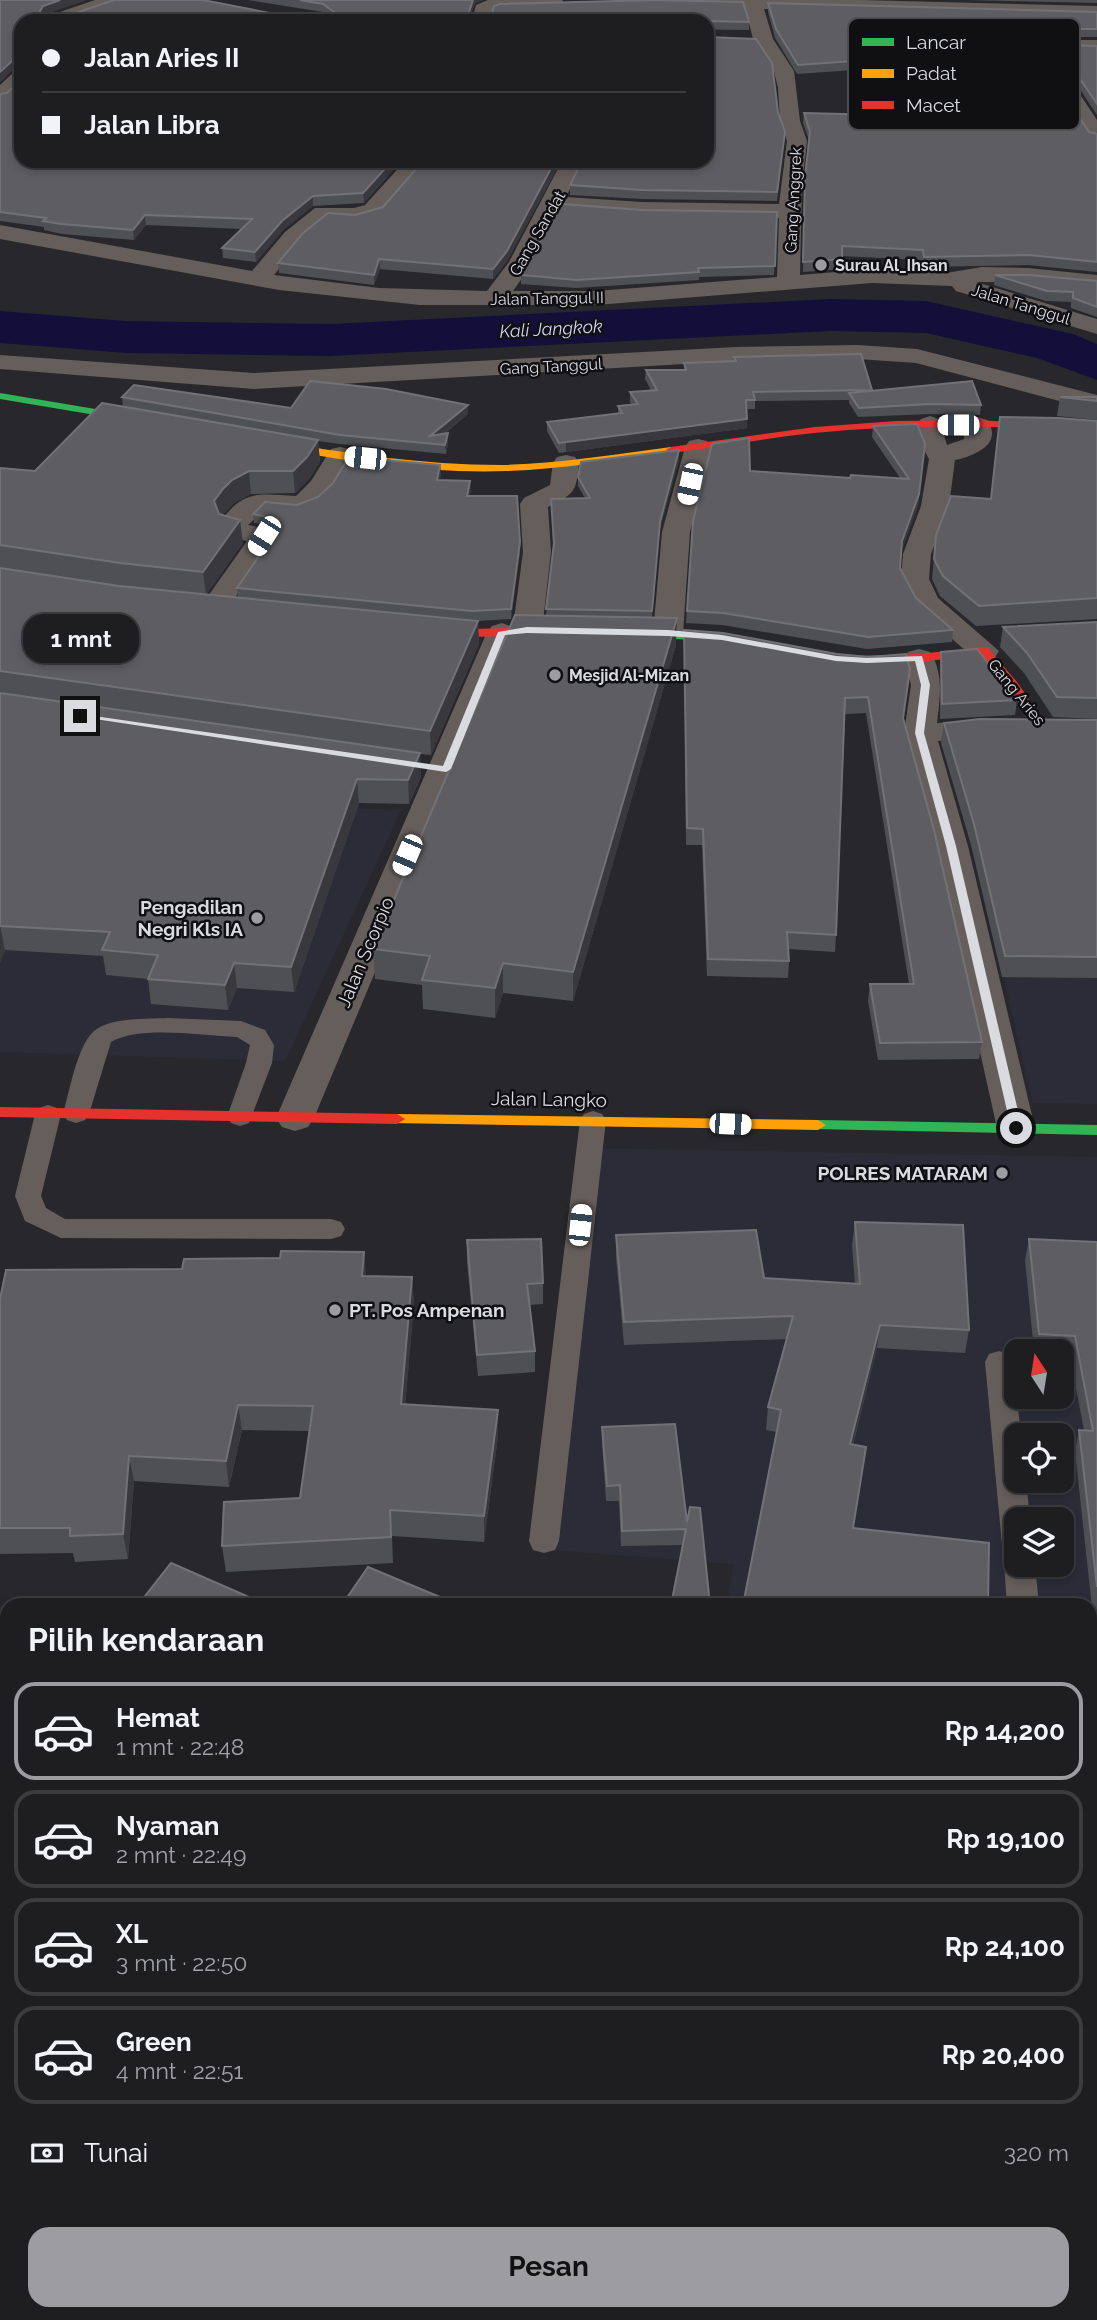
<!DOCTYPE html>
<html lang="id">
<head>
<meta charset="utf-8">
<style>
  :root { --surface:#1e1e21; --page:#26272a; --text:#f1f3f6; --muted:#a1a2a5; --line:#3c3c3f; --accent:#9c9ca1 }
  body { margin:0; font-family:Raleway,sans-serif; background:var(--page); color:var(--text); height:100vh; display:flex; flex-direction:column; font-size:26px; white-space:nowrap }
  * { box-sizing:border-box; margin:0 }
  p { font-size:23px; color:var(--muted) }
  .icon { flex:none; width:38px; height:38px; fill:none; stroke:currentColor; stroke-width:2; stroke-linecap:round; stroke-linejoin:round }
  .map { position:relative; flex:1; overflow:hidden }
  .drawer { position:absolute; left:0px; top:1598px; width:1097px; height:723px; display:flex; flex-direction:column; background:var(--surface); border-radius:21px 21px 0 0; box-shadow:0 4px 10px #0003,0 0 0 2px var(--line) }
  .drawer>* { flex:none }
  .guide { position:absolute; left:14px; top:14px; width:700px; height:154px; border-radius:21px; box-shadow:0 4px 10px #0003,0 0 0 2px var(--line); display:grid; align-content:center; height:154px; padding:0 28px; background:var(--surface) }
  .needle { width:46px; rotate:348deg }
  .fabs { position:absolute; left:1004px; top:1339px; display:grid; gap:14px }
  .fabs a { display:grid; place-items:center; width:70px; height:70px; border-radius:14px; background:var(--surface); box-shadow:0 4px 10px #0003,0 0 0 2px var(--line); font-size:35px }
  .end { position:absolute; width:32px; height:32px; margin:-16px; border:9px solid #dadbe0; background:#111; box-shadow:0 0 0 4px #111 }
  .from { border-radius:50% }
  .bubble { position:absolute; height:49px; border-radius:21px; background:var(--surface); box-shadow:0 4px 10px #0003,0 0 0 2px var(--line); font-size:23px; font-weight:700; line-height:49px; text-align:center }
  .car { position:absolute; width:21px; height:42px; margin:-21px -10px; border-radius:9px; box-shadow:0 0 5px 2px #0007; background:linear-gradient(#fff 24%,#345 0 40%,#fff 0 76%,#345 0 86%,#fff 0) }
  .guide b { display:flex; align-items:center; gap:24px; height:66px; font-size:26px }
  .guide b+b { border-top:2px solid var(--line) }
  .guide i { width:18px; height:18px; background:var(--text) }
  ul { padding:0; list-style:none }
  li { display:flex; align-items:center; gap:21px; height:98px; margin:0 14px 10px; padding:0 14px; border:4px solid var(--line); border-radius:21px }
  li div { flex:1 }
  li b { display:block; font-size:26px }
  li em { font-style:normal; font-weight:700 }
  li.active { border-color:var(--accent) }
  li>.icon { width:63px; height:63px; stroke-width:1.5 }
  h2 { padding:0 28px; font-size:32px; line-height:84px }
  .pay { display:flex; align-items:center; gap:18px; height:77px; padding:0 28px; font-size:26px }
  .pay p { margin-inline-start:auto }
  .button { display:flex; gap:14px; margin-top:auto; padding:14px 28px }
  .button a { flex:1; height:80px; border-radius:21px; background:var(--accent); color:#111; font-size:28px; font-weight:700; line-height:80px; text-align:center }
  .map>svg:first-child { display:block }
  .built { fill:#2b2c38; fill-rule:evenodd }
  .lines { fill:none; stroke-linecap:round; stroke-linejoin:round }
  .river { fill:#140f3a; fill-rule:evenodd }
  .lane { fill:#665e5b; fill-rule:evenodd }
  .street { fill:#665e5b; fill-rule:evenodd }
  .fast { fill:#30b455; fill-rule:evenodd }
  .slow { fill:#ff9f0a; fill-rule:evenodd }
  .jam { fill:#e5322d; fill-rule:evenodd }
  .wall { fill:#4f5053 }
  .shaded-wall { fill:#39393d }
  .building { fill:#5e5e62; stroke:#727276; stroke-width:2 }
  .route { fill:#dadbe0 }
  .poi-dot { fill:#9c9ca1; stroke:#101013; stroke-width:2.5 }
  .labels { text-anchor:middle; stroke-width:5; stroke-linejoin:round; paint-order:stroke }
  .far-street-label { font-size:16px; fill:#dadbe0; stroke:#101013 }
  .far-poi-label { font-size:16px; font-weight:bold; fill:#dadbe0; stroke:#101013; text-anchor:start }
  .far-water-label { font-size:18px; font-style:italic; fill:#ced1f3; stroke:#101013 }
  .poi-label { font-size:19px; font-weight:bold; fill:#dadbe0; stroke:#101013; text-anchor:end }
  .street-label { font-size:19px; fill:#dadbe0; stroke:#101013 }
  .key { fill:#101013; stroke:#4d4d50; stroke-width:2 }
  .key-label { font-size:19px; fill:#dadbe0 }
</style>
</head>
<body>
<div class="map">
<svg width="1097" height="2320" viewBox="0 0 1097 2320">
  <rect width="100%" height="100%" fill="#28282c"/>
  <path class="built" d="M962 791 1097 796V1104L1032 1103Z
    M0 798 149 801 401 810 285 1061 0 1052Z
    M580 1148 1097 1157V2046H1090V1605H727L733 1564 538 1549ZM1017 1351H1062V1396H1017ZM1017 1435H1062V1480H1017ZM1017 1519H1062V1564H1017Z
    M0 1958 7 1964V2235L0 2244Z"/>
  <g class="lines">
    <path class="river" d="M830 299 926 301 1073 334 1097 344V380L1037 358 926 333 830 331 330 356 126 353 0 343V311L126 321 330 324Z"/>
    <path class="lane" d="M168 1018 241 1021 265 1030 274 1045 272 1063 249 1123 240 1126 231 1123 227 1117 246 1063 250 1045 237 1037C203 1036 140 1025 111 1042L89 1114 85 1120 76 1123 67 1120 63 1114C69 1093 77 1047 93 1032 108 1017 148 1019 168 1018Z
      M48 1105 57 1108 61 1114 41 1196 46 1208 65 1219H331L341 1222 345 1229 341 1236 331 1239 61 1238 25 1221 15 1196 35 1114 39 1108Z
      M593 1111 602 1114 606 1120 559 1541 555 1550 544 1553 533 1550 529 1541 580 1120 584 1114Z
      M999 1351 1009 1354 1013 1362 1021 1435H1017V1480H1026L1030 1519H1017V1564H1035L1039 1605H1007L1004 1564 1009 1555 1002 1545 985 1362 989 1354Z
      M1090 2026H1097V2060H1090Z"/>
    <path class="street" d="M95 0H122L120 4 70 21H43L45 17Z
      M488 0H562L564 3 555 9 492 11 490 21H472L476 5Z
      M683 0H861L1097 6V18L764 9 773 39 794 71 800 121 807 141 802 185 800 275 872 269H918L946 273 982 267 1028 268 1097 275V289L1028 282H976L1097 319V334L956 291 952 286 872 283 596 305H420L279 290 0 239V225L252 271 285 232 315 208H354L365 205 405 161H428L381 215 355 222 328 220 301 242 274 275 379 288 487 291 509 262 562 161H584L566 197 642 202 779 204 787 141 780 121 778 88 774 71 753 39 745 8 692 7 685 5ZM559 210 642 216 779 218 777 277 596 291H513L527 271Z
      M974 40H1097V52L1056 51 1071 81 1097 120V142L1090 140 1087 136 1051 81 1036 51 891 58 881 52 891 46Z
      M21 70V87L7 100 0 102V85L14 72Z
      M858 345 917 349 1097 395V411L916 363 858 359 736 361 254 389 0 369V355L254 373 736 347Z
      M930 416 939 419 947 445 964 439 965 425 969 420 978 417 987 420C1004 444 974 456 955 460L949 506 931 554 929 579 938 598 999 651 995 657 984 660 973 657 916 608 901 579 903 554 921 506 929 459 919 441 917 424 921 419Z
      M698 439 707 441 711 447 690 532 683 633 678 639 668 642 658 639 653 633 662 532 685 447 689 441Z
      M340 447 349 449 353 455C340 478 328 508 298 512 287 513 276 510 265 509L248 525 274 530 278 536 225 612 215 615 205 612 201 606 247 541 224 536 218 525C243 489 257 494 296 496L311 481 331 449Z
      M566 455 575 457 579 463C576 493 575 493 548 507L551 552 542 630 537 636 527 639 516 635 314 1118 308 1127 295 1131 282 1127 276 1118 487 632 492 626 502 623 513 627 523 552 520 504 524 498 550 485 553 463 557 457Z
      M919 649 930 652C944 673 940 698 937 723L997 719 1008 721 1013 728 1008 735 938 741 968 846 1035 1128 1029 1137 1016 1141 1003 1137 997 1128 934 846 904 733 911 685 904 658 908 652Z
      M7 2282V2314H35L32 2320H0V2285Z"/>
    <path class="fast" d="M0 393 143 417 148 420 143 423 0 399Z
      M623 627 737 636 743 640 737 644 619 634 617 631Z
      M818 1120 1097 1125V1135L813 1129 810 1125 813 1121Z
      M475 2314H504L507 2320H478Z"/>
    <path class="slow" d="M268 440C345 453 423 465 501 465 558 464 615 454 671 447L676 450 671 453C617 460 562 469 507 471 434 474 336 461 264 445V441Z
      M397 1114 818 1120 826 1125 818 1130 392 1123 389 1119 392 1115Z
      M0 1910 7 1913V1936L0 1933Z"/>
    <path class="jam" d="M977 420 1097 427V433C1003 425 908 424 814 433 766 438 719 447 671 453L666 450 671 447 815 427 896 421Z
      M427 626 471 629 559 627 565 631 559 635 471 637 423 633 421 630Z
      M984 647 988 648 1017 682 1047 725 1097 726V734L1039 732 1008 687 981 655 919 662 855 664 849 660 855 656 919 654Z
      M0 1107 397 1114 405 1119 397 1124 0 1117Z"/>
  </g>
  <path class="wall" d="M0 0 47 13 70 15H327L323 12 248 0H483L475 3 471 14 749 22V30L21 21V68L13 69 0 82Z
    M964 0H1097V3Z
    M768 3 1097 12V37H974L880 44 874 49 881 53 1037 48 1036 57 797 74 775 38 768 12Z
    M1062 45 1097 46V115L1077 85 1067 55 1060 54Z
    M0 94 21 161 106 165 401 161 364 203 313 206 283 230 256 262 223 258 222 248 242 229 146 225 134 240 62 234 44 230V227L0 221Z
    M778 112 784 141 777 201 642 199 570 195V185Z
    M804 113 1089 132 1097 134V272L1028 265 923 267 922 260 842 256V269L803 272 805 185 809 140 803 123Z
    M423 161H561L507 261 493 279 380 269 374 285 279 273 278 263 355 215 383 207Z
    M642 210 777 212 774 275 699 277V280L576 288 521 284V275Z
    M995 275 1097 281V317L1071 308V302L1046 301 994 285Z
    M734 357 872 390V391L981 405 980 415 929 414 858 417 849 403V400L755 401V409H747V428L559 453 547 431V422L618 414V406L632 405 630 402V392L651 390 645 379 646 370H684V363L733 361Z
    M122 397 291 408 468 414 444 434 448 443 446 454 340 444 318 441 320 462 309 479 295 493 251 494 234 503 222 515 243 543 206 595 238 598 237 588 277 531 274 527 254 523 253 514 297 505 440 465 441 475 439 480 471 491 469 496 520 552 511 619 478 621 479 644 431 755 420 754 421 777 409 804 359 803 294 992 237 988 228 1010 151 1004 148 979 106 975 103 956 5 950 0 962V568L123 586 0 568V468L35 471 123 407Z
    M1060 397H1097V420L1057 416Z
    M1097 421V619L976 626 940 596 932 579 936 535 991 499 998 436Z
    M873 426 925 444 918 506 901 551 900 568 916 598 953 630 952 642 867 649 722 625 686 623 693 521 750 471 850 478H900L872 437Z
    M679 460 659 532 652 617 676 645 573 1001 503 993 495 1018 423 1009 422 985 375 979 373 949 546 615 553 546 551 499 585 498 578 486V477Z
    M1097 622V719L1053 717 1024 673 1000 647 1003 627Z
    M684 630 837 654 904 719 982 1042 979 1059 878 1060 868 1001 870 984H909L866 713 845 714 836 935 835 952 788 949 789 961 788 978 707 976 702 845H686Z
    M941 652 1017 700 1015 715 940 719V667Z
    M1097 720V978L1002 977 971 845 941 743 944 723Z
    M855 1222 969 1330 965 1353 877 1348 853 1445 863 1470 853 1528 743 1605 777 1432 766 1430 768 1407 787 1339 624 1345 616 1258V1235L764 1278 855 1284 852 1245Z
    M1029 1239 1097 1242V1635H1095L1075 1451 1079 1430H1084L1070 1357H1062V1351H1034L1025 1260Z
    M467 1240 543 1283V1304L530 1305 535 1351V1372L478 1376 467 1262Z
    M364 1252 366 1277H412L414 1303 405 1405 498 1410V1436L484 1542 392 1536 393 1563 226 1572 222 1546 300 1498 310 1431 242 1430 229 1487 134 1481 128 1559 75 1562 73 1553 0 1554V1299L182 1269 280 1258Z
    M602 1427 687 1522 683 1545 621 1546 619 1501H606L602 1443Z
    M1090 1730 1093 1739 1097 1740V1915L1090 1914Z
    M1090 2082H1097V2241L1090 2242Z
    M802 2314H826L822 2320H810Z"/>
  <path class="shaded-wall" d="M60 0H87L44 15 39 13 43 6Z
    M473 0H483L475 3 469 20V12Z
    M975 29 974 37 880 44 868 54V45L881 36Z
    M19 59 20 67 13 69 0 82V72L12 61Z
    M392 161H401L364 203 363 193Z
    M555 161H561L507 261 493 279V269Z
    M313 196V206L283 230 256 262 255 252 282 221Z
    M145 215 146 225 134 240 133 230Z
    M379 259 380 269 374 285V275Z
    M468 405V414L432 443 430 436Z
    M747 419V428L566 452V443Z
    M448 433V443L446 454 445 445Z
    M318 440 320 462 309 479 295 493 293 471Z
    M679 450V460L659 532 651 621 660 522Z
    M440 465 441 475 437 490V480Z
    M249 471 251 494 234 503 225 512 216 523 214 501 223 489 232 480Z
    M470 481 471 491 467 506V496Z
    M919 494 918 506 901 553 902 541Z
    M240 520 243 543 206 595 203 572Z
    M520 542V552L511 619V609Z
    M677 618 676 645 573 1001V972Z
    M478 621 479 644 431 755 430 731Z
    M420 753 421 777 409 804 408 780Z
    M357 779 359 803 294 992 291 967Z
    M0 925 5 950 0 962Z
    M234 963 237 988 228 1010 225 985Z
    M503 963V993L495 1018V988Z
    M364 1252 366 1278 362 1276Z
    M412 1277 414 1303 403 1430 401 1404Z
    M880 1325 877 1348 847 1467 850 1444Z
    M238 1405 242 1430 229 1487 226 1461Z
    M498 1410V1436L484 1542V1516Z
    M129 1456 134 1481 128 1559 123 1534Z
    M820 2314H826L822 2320H818Z"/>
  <path class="building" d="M0 0H60L43 6 39 13 70 15 114 0H203L280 15H331L334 12 323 4 300 0H473L469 12 472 15 492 14 494 6 500 4 655 0 743 2 749 22 707 21H21V60L19 59 12 61 0 72Z
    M768 3 1097 12V29H975L881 36 868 45 881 53 975 46 1036 45 1037 48 798 65 776 29Z
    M707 37 756 39 772 63 778 112 785 132 777 192 642 190 570 185 582 161H707Z
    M1062 45 1097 46V104L1078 76 1069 46Z
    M21 80V161H103L106 165H122L125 161H392L363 193 313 196 282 221 255 252 222 248 252 219 145 215 133 230 61 224 43 221 46 218 0 212V94L7 93Z
    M804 113 1081 120 1089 132 1097 134V262L1029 255 924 257 923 250 842 246V259L803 262 805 176 810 132Z
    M423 161H555L507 251 493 269 379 259 374 275 278 263 302 234 328 213 355 215 383 207Z
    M561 204 642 210 777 212 775 266 698 268 699 272 576 280 521 275Z
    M995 275H1029L1097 281V307L1073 298V292L1047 291Z
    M861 354 872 390 753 392 755 400H746L747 419 559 443 547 422 622 413 618 406 638 404 630 392 657 390 646 370H686L684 363 736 361 734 357Z
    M310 381 386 389 468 405 430 436 448 433 445 445 340 435 122 397 134 385 291 408Z
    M972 381 981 405 930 404 859 408 849 393Z
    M1060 397H1097V401Z
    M102 403 318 440 307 457 293 471H249L232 480 223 489 214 501 219 514 240 520 203 572 120 563 0 545V468L35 471Z
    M1000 417 1058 418 1097 421V598L979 606 943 576 934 559 936 535 951 496 991 499Z
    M917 424 925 444 919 494 902 541 900 568 916 598 953 630 868 637 723 613 687 611 693 521 712 444 749 438 750 471 850 478 851 475 909 479 873 426Z
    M679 450 660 522 652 611 546 609 554 543 551 499 590 498 578 477 581 462Z
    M349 457 440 465 437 480 470 481 467 496H517L520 542 511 609 471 611 237 588 280 526 274 518 253 514 265 502 297 505 318 497 333 483Z
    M0 568 119 586 478 621 430 731 0 671Z
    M515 615 677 618 573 972 503 963 495 988 422 980 430 956 373 949Z
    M1097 622V698L1057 697 1027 653 1003 627Z
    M684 630 723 633 837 654 869 657 906 654 910 669 903 718 934 830 982 1042 880 1043 870 984H914L868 697 845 698 836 935 787 932 789 961 708 959 703 829 687 828Z
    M977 649 1017 700 942 704 941 652Z
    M0 693 420 753 408 780 357 779 291 967 234 963 225 985 148 979 158 955 102 950 110 932 0 926Z
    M980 719 1097 720V957L1005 956 974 824 944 723Z
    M855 1222 963 1225 969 1330 880 1325 850 1444 866 1447 853 1528 989 1543 988 1605H743L781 1410 768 1407 793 1316 624 1322 616 1235 756 1230 764 1278 860 1284Z
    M541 1239 543 1283 527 1284 535 1351 477 1355 467 1240Z
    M1029 1239 1097 1242V1587L1079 1430 1093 1431 1075 1336 1039 1334Z
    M281 1251 364 1252 362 1276 412 1277 401 1404 498 1410 484 1516 390 1510 391 1537 222 1546 224 1502 300 1498 313 1406 238 1405 226 1461 129 1456 123 1534 70 1536V1528H0V1299L6 1270 182 1269 184 1259 280 1258Z
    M675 1424 687 1522 690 1507 700 1508 710 1605H671L686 1529 622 1531 620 1485 607 1486 602 1427Z
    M171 1563 267 1605H138Z
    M368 1567 459 1605H342Z
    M1090 1730H1093V1739L1097 1740V1895H1090Z
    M1090 2082H1097V2228H1090Z
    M904 2314H1032L1041 2320H900Z"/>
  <path class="route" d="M527 627 668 630 722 635 836 656 867 658 922 656 930 685 924 733 956 846 1022 1128 1020 1131H1012L1011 1128 946 846 915 733 921 685 915 661 867 663 836 661 722 640 668 636 527 633 505 635 451 769 446 772 75 716 80 714 443 766 498 632Z"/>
  <g class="poi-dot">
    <circle cx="821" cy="265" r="7"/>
    <circle cx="555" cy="675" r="7"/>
    <circle cx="257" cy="918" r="7"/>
    <circle cx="1002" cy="1173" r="7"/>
    <circle cx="335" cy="1310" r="7"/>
  </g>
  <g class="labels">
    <g class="far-street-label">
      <text transform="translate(793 200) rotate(-87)" y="6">Gang Anggrek</text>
      <text transform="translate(537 233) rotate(-60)" y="6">Gang Sandat</text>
      <text transform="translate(547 298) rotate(-1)" y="6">Jalan Tanggul II</text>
      <text transform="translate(1021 304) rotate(17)" y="6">Jalan Tanggul</text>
      <text transform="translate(551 366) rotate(-3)" y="6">Gang Tanggul</text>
      <text transform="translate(1017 692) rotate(51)" y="6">Gang Aries</text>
    </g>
    <g class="far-poi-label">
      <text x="835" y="271">Surau Al_Ihsan</text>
      <text x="569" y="681">Mesjid Al-Mizan</text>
    </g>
    <g class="far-water-label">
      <text transform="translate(551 329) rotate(-3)" y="6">Kali Jangkok</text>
    </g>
    <g class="poi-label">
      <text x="243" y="914">Pengadilan<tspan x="243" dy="22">Negri Kls IA</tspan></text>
      <text x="988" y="1180">POLRES MATARAM</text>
      <text x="349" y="1317" text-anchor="start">PT. Pos Ampenan</text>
    </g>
    <g class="street-label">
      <text transform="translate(365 952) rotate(-67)" y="7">Jalan Scorpio</text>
      <text transform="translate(549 1099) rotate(1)" y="7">Jalan Langko</text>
    </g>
  </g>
  <rect x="848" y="18" width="232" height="112" rx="10" class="key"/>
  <rect x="862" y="38" width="32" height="8" fill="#30b455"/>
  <rect x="862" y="69" width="32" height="9" fill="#ff9f0a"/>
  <rect x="862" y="101" width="32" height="8" fill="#e5322d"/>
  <g class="key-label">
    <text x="906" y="49">Lancar</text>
    <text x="906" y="80">Padat</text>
    <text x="906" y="112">Macet</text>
  </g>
</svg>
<div class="fabs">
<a><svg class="needle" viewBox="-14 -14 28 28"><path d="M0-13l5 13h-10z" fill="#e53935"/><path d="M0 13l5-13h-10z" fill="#a1a2a5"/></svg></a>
<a><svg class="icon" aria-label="locate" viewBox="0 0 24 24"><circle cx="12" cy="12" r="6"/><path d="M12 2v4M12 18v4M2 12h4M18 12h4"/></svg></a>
<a><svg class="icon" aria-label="layers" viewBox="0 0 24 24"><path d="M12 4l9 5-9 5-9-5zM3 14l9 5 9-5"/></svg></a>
</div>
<i class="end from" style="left:1016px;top:1128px"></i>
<i class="end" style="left:80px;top:716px"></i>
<div class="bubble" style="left:23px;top:614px;width:116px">1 mnt</div>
<i class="car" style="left:958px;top:425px;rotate:270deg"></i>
<i class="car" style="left:365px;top:458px;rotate:276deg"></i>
<i class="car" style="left:690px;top:484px;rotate:192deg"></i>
<i class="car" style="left:264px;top:536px;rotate:212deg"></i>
<i class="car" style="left:407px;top:855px;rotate:203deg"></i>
<i class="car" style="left:730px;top:1124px;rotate:92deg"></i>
<i class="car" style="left:580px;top:1225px;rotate:6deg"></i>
<div class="guide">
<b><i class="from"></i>Jalan Aries II</b>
<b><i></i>Jalan Libra</b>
</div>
<section class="drawer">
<h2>Pilih kendaraan</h2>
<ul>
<li class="active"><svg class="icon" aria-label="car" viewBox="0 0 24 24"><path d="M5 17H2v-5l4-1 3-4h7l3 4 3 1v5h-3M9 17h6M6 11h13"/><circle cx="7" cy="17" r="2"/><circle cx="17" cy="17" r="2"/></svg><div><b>Hemat</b><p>1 mnt · 22:48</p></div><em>Rp 14,200</em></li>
<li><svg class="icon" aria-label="car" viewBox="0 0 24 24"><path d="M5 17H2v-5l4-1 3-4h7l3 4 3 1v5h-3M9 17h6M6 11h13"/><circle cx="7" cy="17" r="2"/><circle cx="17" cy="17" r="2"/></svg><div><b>Nyaman</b><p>2 mnt · 22:49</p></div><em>Rp 19,100</em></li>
<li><svg class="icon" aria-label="car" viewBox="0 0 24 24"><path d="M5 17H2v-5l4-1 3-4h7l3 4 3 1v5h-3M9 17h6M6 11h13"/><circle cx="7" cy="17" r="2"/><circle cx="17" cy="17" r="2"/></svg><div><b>XL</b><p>3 mnt · 22:50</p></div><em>Rp 24,100</em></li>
<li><svg class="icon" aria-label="car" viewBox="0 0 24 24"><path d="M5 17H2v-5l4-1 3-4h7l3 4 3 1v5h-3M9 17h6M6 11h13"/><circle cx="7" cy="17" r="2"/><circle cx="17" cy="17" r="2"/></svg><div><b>Green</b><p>4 mnt · 22:51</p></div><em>Rp 20,400</em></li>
</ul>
<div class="pay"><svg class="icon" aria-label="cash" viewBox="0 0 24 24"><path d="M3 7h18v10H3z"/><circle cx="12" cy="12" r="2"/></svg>Tunai<p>320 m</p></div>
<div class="button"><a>Pesan</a></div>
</section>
</div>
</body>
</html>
